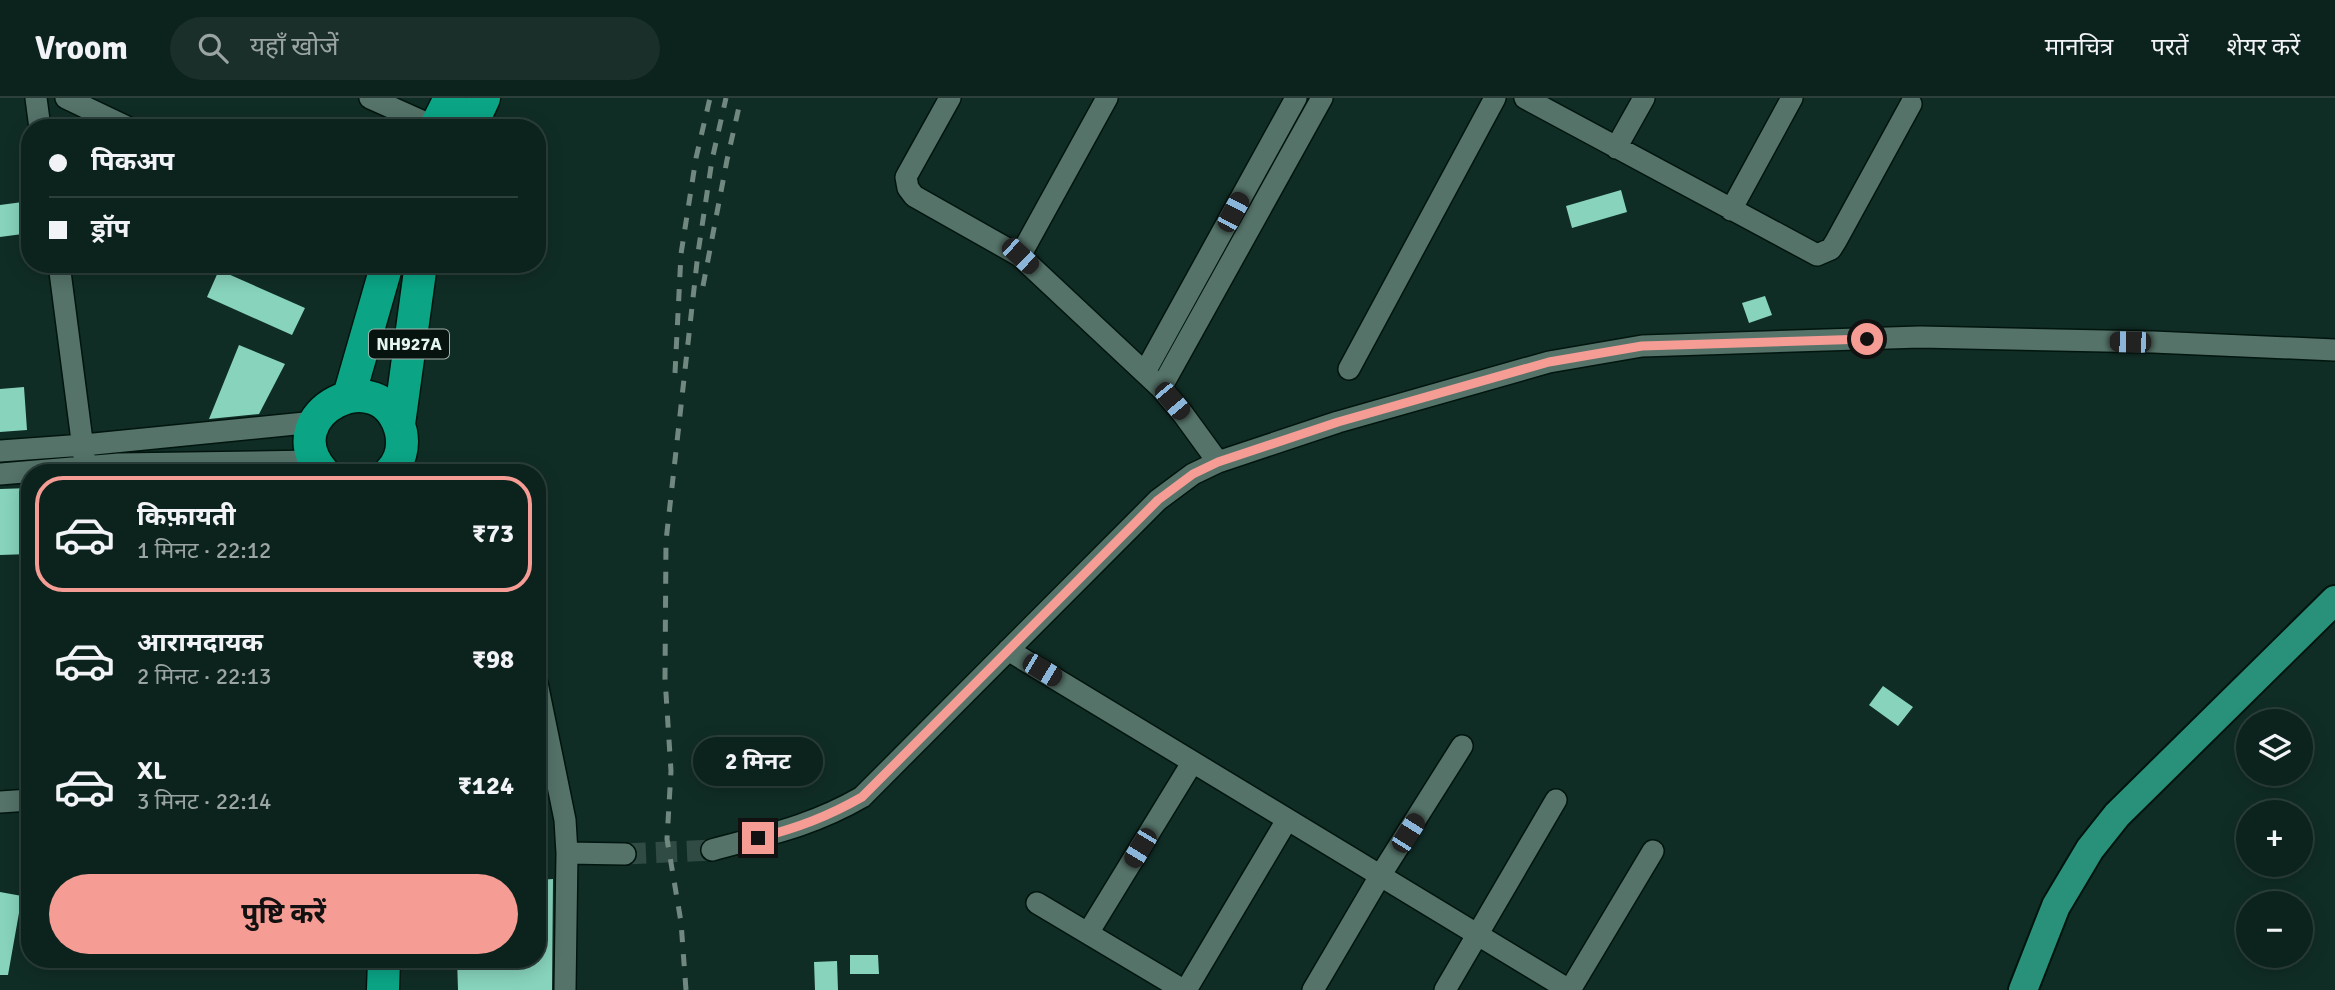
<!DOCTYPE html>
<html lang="hi">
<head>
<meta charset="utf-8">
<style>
  :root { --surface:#0c221c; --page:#1a2f29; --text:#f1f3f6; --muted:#9aa4a3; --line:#2c3f3b; --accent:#f59c95 }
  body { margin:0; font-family:Signika,"Noto Sans Devanagari",sans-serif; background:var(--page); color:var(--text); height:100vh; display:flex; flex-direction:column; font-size:26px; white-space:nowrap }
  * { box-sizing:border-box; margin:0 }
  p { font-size:23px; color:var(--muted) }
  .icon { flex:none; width:38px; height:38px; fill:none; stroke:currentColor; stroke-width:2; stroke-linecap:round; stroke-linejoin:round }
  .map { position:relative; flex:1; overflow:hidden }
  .side { position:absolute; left:21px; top:366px; width:525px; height:504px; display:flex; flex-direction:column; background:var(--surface); border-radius:28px; box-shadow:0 4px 18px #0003,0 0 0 2px var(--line) }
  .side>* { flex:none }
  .hud { position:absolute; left:21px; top:21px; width:525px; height:154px; border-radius:28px; box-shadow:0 4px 18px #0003,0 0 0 2px var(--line); display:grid; align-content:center; height:154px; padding:0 28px; background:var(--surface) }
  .fabs { position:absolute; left:2236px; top:611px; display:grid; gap:14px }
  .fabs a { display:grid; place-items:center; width:77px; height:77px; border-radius:50%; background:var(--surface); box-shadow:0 4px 18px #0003,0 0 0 2px var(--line); font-size:35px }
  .end { position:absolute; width:32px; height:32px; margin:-16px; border:9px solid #f59c95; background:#111; box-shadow:0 0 0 4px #111 }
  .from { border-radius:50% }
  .bubble { position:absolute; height:49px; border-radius:24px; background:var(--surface); box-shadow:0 4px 18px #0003,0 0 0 2px var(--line); font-size:23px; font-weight:700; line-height:49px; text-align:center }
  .car { position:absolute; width:21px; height:42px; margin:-21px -10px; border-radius:9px; box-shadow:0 0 5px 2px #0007; background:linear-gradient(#222 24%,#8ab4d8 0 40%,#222 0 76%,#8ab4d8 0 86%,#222 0) }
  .hud b { display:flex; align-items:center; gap:24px; height:66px; font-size:26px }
  .hud b+b { border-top:2px solid var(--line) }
  .hud i { width:18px; height:18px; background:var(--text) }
  ul { padding:12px 0 0; list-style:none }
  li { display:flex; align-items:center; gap:21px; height:116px; margin:0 14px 10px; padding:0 14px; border:4px solid transparent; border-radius:28px }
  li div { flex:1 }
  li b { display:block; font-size:26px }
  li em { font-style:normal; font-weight:700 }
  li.active { border-color:var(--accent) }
  li>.icon { width:63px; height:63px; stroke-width:1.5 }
  .button { display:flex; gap:14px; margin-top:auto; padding:14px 28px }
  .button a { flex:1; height:80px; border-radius:42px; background:var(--accent); color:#111; font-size:28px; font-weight:700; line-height:80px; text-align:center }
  header { display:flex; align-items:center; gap:42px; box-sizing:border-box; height:98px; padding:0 35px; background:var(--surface); border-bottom:2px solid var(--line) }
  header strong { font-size:33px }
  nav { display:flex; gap:38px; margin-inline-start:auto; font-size:24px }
  .search { width:490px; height:63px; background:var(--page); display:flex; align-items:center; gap:18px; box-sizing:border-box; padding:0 24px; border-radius:38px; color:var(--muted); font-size:26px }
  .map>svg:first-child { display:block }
  .building { fill:#87d3bc }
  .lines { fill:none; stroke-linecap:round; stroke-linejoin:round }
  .minor-tunnel { stroke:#304b43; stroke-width:21; stroke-dasharray:21 10; stroke-linecap:butt }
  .minor-casing { stroke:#00150e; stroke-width:24 }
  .major-casing { stroke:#00150e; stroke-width:32 }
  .highway-casing { stroke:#00150e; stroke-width:35 }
  .minor { stroke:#557369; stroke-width:21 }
  .major { stroke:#29917a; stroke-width:28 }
  .highway { stroke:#0ba586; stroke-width:32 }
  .rail { stroke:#718881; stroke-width:5; stroke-dasharray:12 12; stroke-linecap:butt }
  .route { stroke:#f59c95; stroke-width:9 }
  .labels { text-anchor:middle; stroke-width:7; stroke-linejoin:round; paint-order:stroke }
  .shield { fill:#07130f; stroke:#a2b2ac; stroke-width:2 }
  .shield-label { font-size:18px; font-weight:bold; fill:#e5f6f0 }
</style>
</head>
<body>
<header>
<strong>Vroom</strong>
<div class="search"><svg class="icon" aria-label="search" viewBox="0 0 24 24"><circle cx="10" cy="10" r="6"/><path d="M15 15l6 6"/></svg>यहाँ खोजें</div>
<nav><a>मानचित्र</a><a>परतें</a><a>शेयर करें</a></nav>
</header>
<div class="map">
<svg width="2335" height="892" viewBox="0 0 2335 892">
  <rect width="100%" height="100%" fill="#102d25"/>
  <path class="building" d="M1621 92 1627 114 1572 130 1566 108Z
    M30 103V135L0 139V107Z
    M219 172 305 210 292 237 207 199Z
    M1765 198 1772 217 1749 225 1742 205Z
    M239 247 285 266 259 316 209 321Z
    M24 289 27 332 0 334V291Z
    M30 390V456L0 457V391Z
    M1883 588 1913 609 1898 628 1869 607Z
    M553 781 552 892H458L457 861H537V782Z
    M0 794 22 798 8 877H0Z
    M850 857H878L879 876H850Z
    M837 863 838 892H815L814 864Z"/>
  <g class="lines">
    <path class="minor-tunnel" d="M625 756 712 752"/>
    <defs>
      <path id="minor" d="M36 0 40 30
        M66 0 129 30
        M370 0 435 29
        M950 0 906 79 908 90 914 98 1020 158 1161 290 1183 316 1218 364
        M1525 0 1817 157 1831 151 1836 143 1911 6
        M1616 50 1644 0
        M1731 112 1792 0
        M1020 158 1107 0
        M59 166 84 358
        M1349 271 1495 0
        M1145 274 1296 0
        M1161 290 1322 0
        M0 353 84 347 315 324
        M0 376 119 366 315 363
        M1008 552 1569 892
        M537 585 565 722 567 755 565 892
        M0 704 30 702
        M712 752C767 737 812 728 862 699L1158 402 1193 376 1218 364 1338 324 1549 264 1642 248 1920 239 2153 244 2335 252
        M567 755 625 756
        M1037 805 1183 892
        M1088 835 1192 665
        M1186 892 1287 722
        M1313 892 1380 778 1462 648
        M1445 892 1556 702
        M1570 892 1653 753"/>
      <path id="major" d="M2023 892 2056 808 2090 751 2117 717 2335 502"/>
      <path id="highway" d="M435 30 450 0
        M470 30 484 0
        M349 298 387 166
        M399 326 421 166
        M323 374C272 316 382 259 401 334 404 349 400 364 390 374
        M383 892 384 861"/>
    </defs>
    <use href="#minor" class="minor-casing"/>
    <use href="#major" class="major-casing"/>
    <use href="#highway" class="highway-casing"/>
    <use href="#minor" class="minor"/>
    <use href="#major" class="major"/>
    <use href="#highway" class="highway"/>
    <path class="rail" d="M703 188 727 62 741 0
      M675 275 681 156 696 60 710 0
      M686 892 681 824 667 741 671 673 665 580 666 443 698 155 712 62 726 0"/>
  </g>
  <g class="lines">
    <path class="route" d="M758 740C797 730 827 719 862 699L1158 402 1193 376 1218 364 1338 324 1549 264 1642 248 1867 241"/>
  </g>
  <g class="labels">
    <rect class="shield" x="369" y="231.5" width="80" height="29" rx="5"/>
    <g class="shield-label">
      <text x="409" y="252">NH927A</text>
    </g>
  </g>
</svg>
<div class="fabs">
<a><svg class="icon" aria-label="layers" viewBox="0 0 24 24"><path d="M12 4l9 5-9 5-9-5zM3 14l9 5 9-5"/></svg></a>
<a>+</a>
<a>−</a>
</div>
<i class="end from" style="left:1867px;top:241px"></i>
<i class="end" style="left:758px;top:740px"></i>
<div class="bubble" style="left:693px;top:639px;width:130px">2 मिनट</div>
<i class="car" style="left:1233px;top:114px;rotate:28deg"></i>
<i class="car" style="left:1020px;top:158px;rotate:133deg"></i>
<i class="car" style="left:2130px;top:244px;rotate:271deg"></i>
<i class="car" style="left:1172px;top:303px;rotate:140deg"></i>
<i class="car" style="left:1042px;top:572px;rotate:121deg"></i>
<i class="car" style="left:1408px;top:735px;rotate:32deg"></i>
<i class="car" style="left:1140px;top:750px;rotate:211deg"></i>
<div class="hud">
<b><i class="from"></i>पिकअप</b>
<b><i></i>ड्रॉप</b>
</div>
<section class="side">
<ul>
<li class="active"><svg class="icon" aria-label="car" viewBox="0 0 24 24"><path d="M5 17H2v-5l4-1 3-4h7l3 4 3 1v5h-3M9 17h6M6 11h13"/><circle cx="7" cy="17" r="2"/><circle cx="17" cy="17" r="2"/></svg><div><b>किफ़ायती</b><p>1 मिनट · 22:12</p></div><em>₹73</em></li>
<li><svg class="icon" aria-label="car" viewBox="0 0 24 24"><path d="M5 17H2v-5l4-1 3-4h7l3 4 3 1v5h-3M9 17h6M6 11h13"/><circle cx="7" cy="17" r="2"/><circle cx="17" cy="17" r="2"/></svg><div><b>आरामदायक</b><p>2 मिनट · 22:13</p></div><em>₹98</em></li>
<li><svg class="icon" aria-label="car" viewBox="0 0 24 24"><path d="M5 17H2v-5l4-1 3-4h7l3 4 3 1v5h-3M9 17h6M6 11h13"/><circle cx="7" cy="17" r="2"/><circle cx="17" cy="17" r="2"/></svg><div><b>XL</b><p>3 मिनट · 22:14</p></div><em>₹124</em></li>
</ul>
<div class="button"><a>पुष्टि करें</a></div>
</section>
</div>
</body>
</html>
